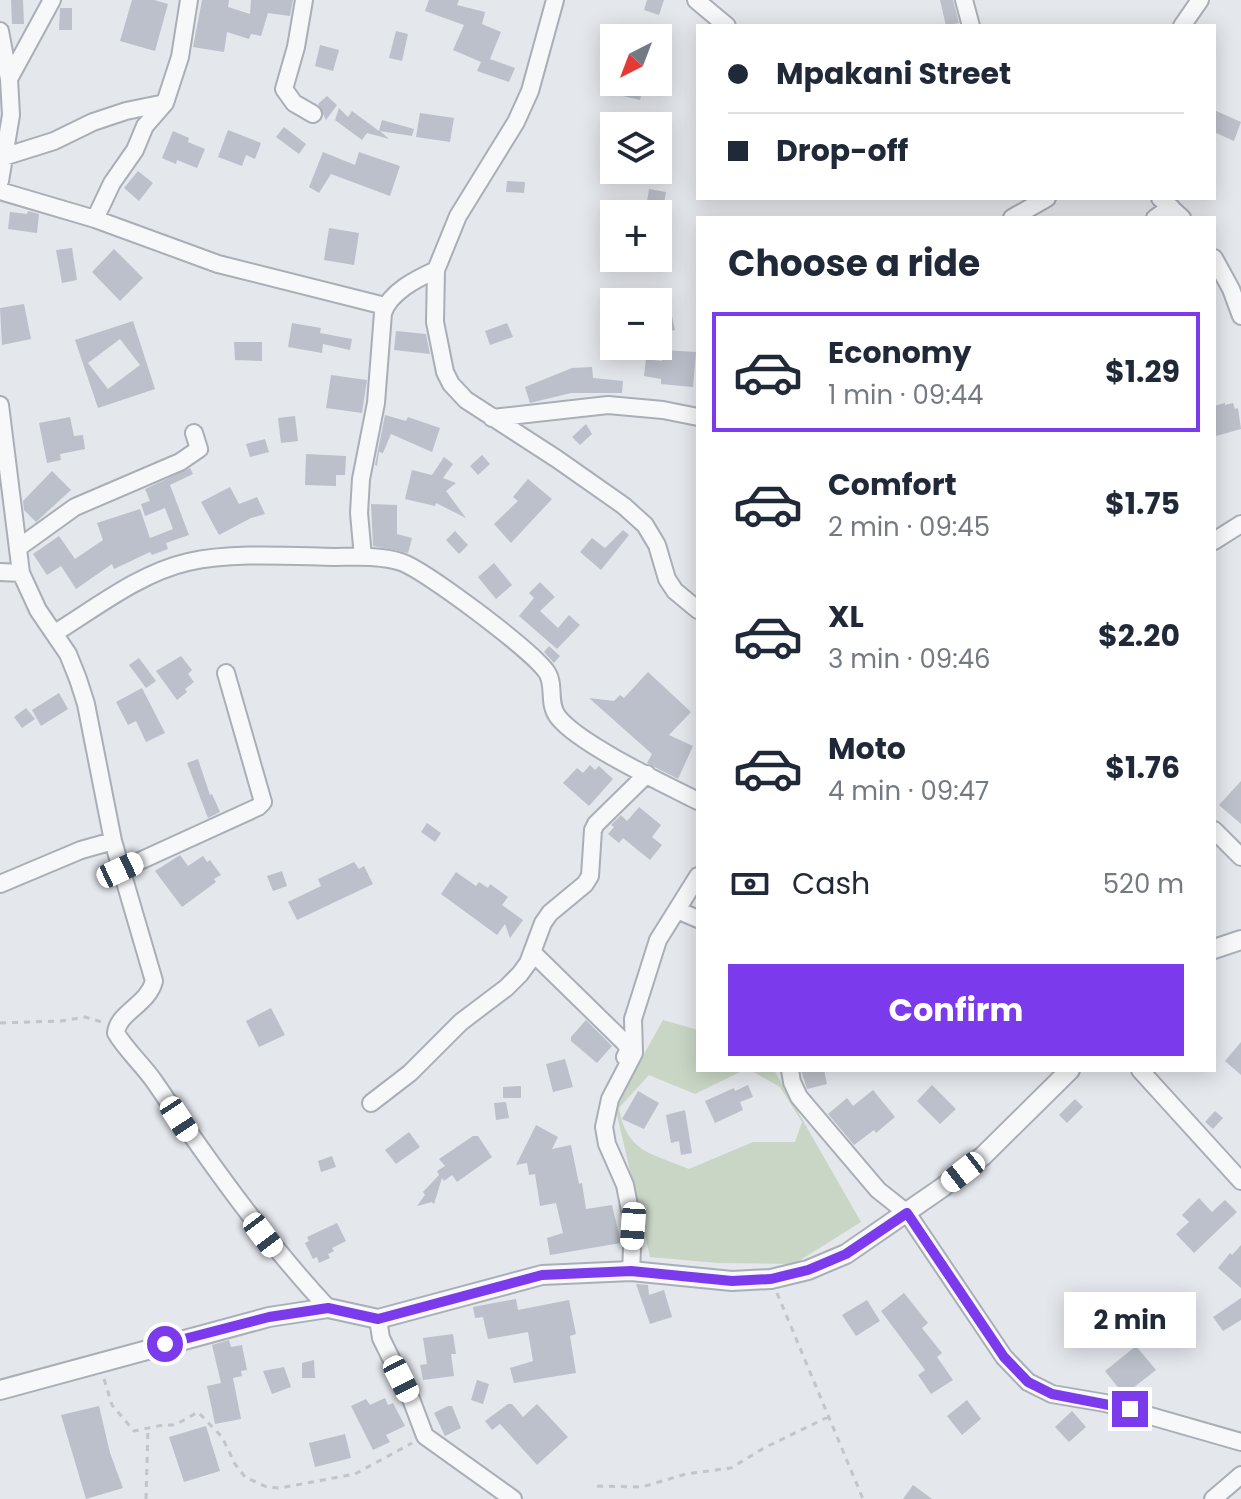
<!DOCTYPE html>
<html lang="en">
<head>
<meta charset="utf-8">
<style>
  :root { --surface:#fff; --page:#f6f6f7; --text:#1f2937; --muted:#747a83; --line:#e0e1e3; --accent:#7c3aed }
  body { margin:0; font-family:Poppins,sans-serif; background:var(--page); color:var(--text); height:100vh; display:flex; flex-direction:column; font-size:30px; white-space:nowrap }
  * { box-sizing:border-box; margin:0 }
  p { font-size:26px; color:var(--muted) }
  .icon { flex:none; width:44px; height:44px; fill:none; stroke:currentColor; stroke-width:2; stroke-linecap:round; stroke-linejoin:round }
  .map { position:relative; flex:1; overflow:hidden }
  .details { position:absolute; left:696px; top:216px; width:520px; height:856px; display:flex; flex-direction:column; background:var(--surface); border-radius:0px; box-shadow:0 4px 20px #0003 }
  .details>* { flex:none }
  .guide { position:absolute; left:696px; top:24px; width:520px; height:176px; border-radius:0px; box-shadow:0 4px 20px #0003; display:grid; align-content:center; height:176px; padding:0 32px; background:var(--surface) }
  .needle { width:52px; rotate:222deg }
  .buttons { position:absolute; left:600px; top:24px; display:grid; gap:16px }
  .buttons a { display:grid; place-items:center; width:72px; height:72px; border-radius:0px; background:var(--surface); box-shadow:0 4px 20px #0003; font-size:40px }
  .end { position:absolute; width:36px; height:36px; margin:-18px; border:10px solid #7c3aed; background:#fff; box-shadow:0 0 0 4px #fff }
  .from { border-radius:50% }
  .bubble { position:absolute; height:56px; border-radius:0px; background:var(--surface); box-shadow:0 4px 20px #0003; font-size:26px; font-weight:700; line-height:56px; text-align:center }
  .car { position:absolute; width:24px; height:48px; margin:-24px -12px; border-radius:10px; box-shadow:0 0 6px 2px #0007; background:linear-gradient(#fff 24%,#345 0 40%,#fff 0 76%,#345 0 86%,#fff 0) }
  .guide b { display:flex; align-items:center; gap:28px; height:76px; font-size:30px }
  .guide b+b { border-top:2px solid var(--line) }
  .guide i { width:20px; height:20px; background:var(--text) }
  ul { padding:0; list-style:none }
  li { display:flex; align-items:center; gap:24px; height:120px; margin:0 16px 12px; padding:0 16px; border:4px solid transparent; border-radius:0px }
  li div { flex:1 }
  li b { display:block; font-size:30px }
  li em { font-style:normal; font-weight:700 }
  li.selected { border-color:var(--accent) }
  li>.icon { width:72px; height:72px; stroke-width:1.5 }
  h2 { padding:0 32px; font-size:36px; line-height:96px }
  .pay { display:flex; align-items:center; gap:20px; height:88px; padding:0 32px; font-size:30px }
  .pay p { margin-inline-start:auto }
  .button { display:flex; gap:16px; margin-top:auto; padding:16px 32px }
  .button a { flex:1; height:92px; border-radius:0px; background:var(--accent); color:#fff; font-size:32px; font-weight:700; line-height:92px; text-align:center }
  .map>svg:first-child { display:block }
  .green { fill:#c9d6c5 }
  .building { fill:#bbc0ca; fill-rule:evenodd }
  .lines { fill:none; stroke-linecap:round; stroke-linejoin:round }
  .minor-casing { stroke:#a9aeb7; stroke-width:20 }
  .tertiary-casing { stroke:#a9aeb7; stroke-width:22 }
  .path { stroke:#c2c5cb; stroke-width:3; stroke-dasharray:6 6; stroke-linecap:butt }
  .minor { stroke:#f7f8fa; stroke-width:16 }
  .tertiary { stroke:#f7f8fa; stroke-width:18 }
  .route { stroke:#7c3aed; stroke-width:10 }
</style>
</head>
<body>
<div class="map">
<svg width="1241" height="1499" viewBox="0 0 1241 1499">
  <rect width="100%" height="100%" fill="#e4e7ec"/>
  <path class="green" d="M663 1020 698 1030V1070H744L695 1094 649 1075 619 1108C627 1153 651 1153 689 1169L753 1142H795L802 1122 780 1087 750 1070H774L861 1222 794 1264 718 1263 650 1257 615 1106Z"/>
  <path class="building" d="M11 0H23L24 24H12Z
    M132 0H154L168 4 155 51 120 41Z
    M202 0H229L228 7 250 14 251 0H293L290 16 268 13 261 36 251 34 249 39 227 32 224 52 193 47Z
    M429 0H459L457 5 485 12 482 24 501 32 490 59 515 68 509 82 477 71 481 62 453 50 464 25 425 11Z
    M647 0H664L659 15 644 10Z
    M940 0H953L959 23 946 26Z
    M60 8H72V30H59Z
    M396 31 408 34 402 61 389 58Z
    M320 45 339 50 333 71 315 66Z
    M612 82H644L640 100 610 93Z
    M327 96 337 105 326 120 318 104Z
    M339 108 348 117 352 111 379 131 382 120 414 129 412 136 380 131 389 139 367 133 362 140 335 120Z
    M1214 110 1241 122 1234 141 1214 132Z
    M420 113 454 118 450 142 416 137Z
    M284 127 306 144 299 154 276 137Z
    M228 130 261 143 255 159 246 155 242 166 218 157Z
    M173 131 189 138 188 142 205 149 197 168 177 160 176 164 162 158Z
    M323 152 355 165 359 152 400 166 390 196 331 174 319 193 309 187Z
    M138 171 153 183 139 201 124 188Z
    M507 181 525 182 524 193 506 192Z
    M649 189 666 192 662 214H645Z
    M28 211 39 214 37 233 8 229 10 212 27 214Z
    M329 228 359 233 354 265 324 260Z
    M72 248 77 280 62 283 56 250Z
    M114 249 143 278 120 301 92 272Z
    M668 298 675 330 662 332 658 300Z
    M24 304 31 339 2 345 0 308Z
    M133 321 155 389 98 408 75 340ZM120 339 140 365 108 389 88 363Z
    M292 323 321 328 320 333 352 339 350 350 323 344 322 353 288 347Z
    M507 323 513 337 490 345 485 331Z
    M396 331 426 334 430 354 394 350Z
    M234 342H262V361L235 360Z
    M663 350 696 352 693 387 661 384V379L644 376 646 359 662 361Z
    M592 367 593 378 623 381 622 393H571L530 403 525 387 572 368Z
    M331 375 367 380 362 413 326 408Z
    M1225 403V405L1233 403 1235 409 1238 408 1241 429 1216 436 1214 406Z
    M385 415 406 421 408 417 440 428 432 452 391 434 383 453 379 452 377 466 375 465Z
    M295 416 298 441 281 443 278 418Z
    M70 417 74 436 83 435 85 449 60 454 61 460 47 463 39 423Z
    M586 424 592 434 580 445 572 437Z
    M265 439 269 452 250 457 246 444Z
    M306 454 346 456 345 475H336V486L305 485Z
    M482 455 490 464 478 475 470 466Z
    M444 457 453 464 443 478 456 483 446 491 466 518 436 503 435 506 405 499 412 470 432 475Z
    M190 468 193 474 170 485 189 535 166 543 168 549 152 555 150 552 114 569 112 564 76 589 61 566 47 575 33 554 59 536 75 559 103 540 97 523 140 509 150 538 173 529 165 508 145 516 141 504 150 501 145 489Z
    M52 471 71 490 36 522 24 510 23 501Z
    M528 479 552 499 511 543 494 524 518 501 513 497Z
    M230 487 239 504 257 497 265 514 251 518 219 535 201 502Z
    M371 504 397 505V534L412 538 408 553 373 546Z
    M623 530 629 535 601 570 580 552 592 538 605 548Z
    M455 531 468 545 459 554 446 540Z
    M494 563 512 585 496 599 478 577Z
    M540 582 555 597 540 611 558 628 569 615 580 625 557 649 519 616 534 598 529 593Z
    M549 646 560 656 554 663 544 652Z
    M181 656 192 670 188 674 194 682 185 689 187 692 177 700 156 671Z
    M139 658 156 681 146 688 129 665Z
    M648 672 691 712 669 735 693 746 678 779 647 763 652 754 589 698 614 701 620 695 624 698Z
    M142 688 165 733 146 742 136 721 128 725 116 702Z
    M59 693 68 709 41 726 32 710Z
    M26 708 35 719 22 728 14 717Z
    M198 759 210 795 212 794 220 812 208 818 187 763Z
    M590 765 595 770 599 766 613 779 589 806 563 783 577 768 583 773Z
    M1241 781V824L1219 805Z
    M639 807 661 825 652 837 662 845 650 860 623 838 619 843 608 834 614 827 611 825 621 815 627 821Z
    M427 823 441 833 435 842 421 832Z
    M180 855 188 866 203 856 207 862 210 860 221 875 214 879 216 882 182 907 155 871Z
    M354 862 359 869 364 866 373 884 297 920 288 902 321 886 318 879Z
    M282 871 287 886 273 891 267 876Z
    M456 872 476 886 479 882 488 888 490 884 508 897 502 905 523 920 510 938 505 924 497 935 441 894Z
    M271 1008 285 1035 259 1047 246 1021Z
    M586 1020 612 1046 597 1063 571 1041V1037Z
    M1241 1042V1075L1225 1061Z
    M565 1059 573 1087 553 1092 546 1064Z
    M801 1070H824L827 1084 807 1089Z
    M748 1085 753 1097 740 1102 743 1110 715 1123 705 1101 734 1088 735 1091Z
    M932 1085 956 1109 940 1124 917 1101Z
    M521 1086V1098H503V1087Z
    M873 1090 895 1117 876 1133 874 1130 854 1145 828 1114 847 1098 853 1106Z
    M638 1091 659 1103 644 1129 622 1119Z
    M1075 1099 1083 1107 1067 1123 1059 1115Z
    M506 1102 509 1118 496 1120 494 1103Z
    M685 1110 692 1153 681 1155 679 1141 671 1143 666 1115Z
    M1215 1111 1223 1118 1213 1129 1205 1122Z
    M536 1125 558 1137 552 1149 571 1145 579 1184 582 1183 586 1209 612 1205 621 1243 550 1255 547 1238 563 1233 556 1203 540 1206 535 1174 529 1175 527 1163 516 1165Z
    M409 1132 420 1147 396 1164 385 1150Z
    M473 1136H478L492 1157 457 1182 452 1175 444 1181 442 1178 434 1204 432 1202 417 1206 425 1195 423 1192 439 1175 437 1171 445 1166 439 1159Z
    M332 1156 336 1167 321 1172 318 1161Z
    M1199 1198 1212 1212 1225 1200 1237 1212 1194 1253 1176 1234 1189 1222 1182 1215Z
    M337 1223 346 1241 332 1248 334 1251 328 1254 330 1258 319 1263 317 1257 313 1259 305 1243 309 1241 307 1237Z
    M1241 1245V1288L1218 1268 1230 1253 1232 1255Z
    M636 1284 648 1285 649 1295 664 1290 672 1317 650 1324Z
    M904 1293 928 1323 922 1328 942 1353 937 1357 953 1380 931 1394 918 1375 925 1370 881 1311Z
    M1241 1298V1320L1223 1331 1213 1317Z
    M516 1299 518 1310 569 1300 576 1334 570 1336 576 1373 514 1383 510 1368 533 1361 528 1332 488 1339 483 1317 475 1318 473 1307Z
    M867 1300 880 1321 856 1336 842 1315Z
    M453 1334 456 1354H451L454 1376 423 1380 420 1365 427 1364 423 1338Z
    M229 1340 231 1347 242 1345 247 1370 241 1371 242 1376 233 1378 241 1419 215 1424 207 1386 221 1383 212 1345Z
    M1136 1346 1156 1370 1124 1395 1105 1371Z
    M314 1360 315 1378H302V1363Z
    M284 1367 291 1387 272 1394 263 1371Z
    M477 1380 489 1384 483 1404 471 1400Z
    M385 1398 388 1405 393 1403 405 1426 386 1435 390 1442 373 1450 351 1406 366 1399 370 1405Z
    M967 1400 981 1419 962 1435 947 1416Z
    M508 1404H512L523 1417 537 1404 568 1437 537 1465 500 1424 492 1430 485 1421Z
    M99 1406 110 1453 123 1488 86 1499 61 1415Z
    M448 1406H452L461 1428 445 1436 434 1413Z
    M1072 1411 1086 1427 1069 1442 1055 1427Z
    M206 1426 220 1471 184 1482 169 1437Z
    M345 1434 351 1458 315 1467 309 1443Z
    M913 1485 932 1499H903Z"/>
  <g class="lines">
    <defs>
      <path id="minor" d="M304 0 296 47 284 89 294 103 313 114
        M555 0 530 91 516 122 458 216 436 270 435 322 445 372 451 384 466 400 557 459 624 506 645 525 657 545 667 579 675 591 698 610
        M696 0 727 26
        M964 0 971 26
        M1182 26 1200 0
        M0 31 9 79 11 115 0 181
        M9 79 52 0
        M0 158 54 141 93 122 126 111 165 103
        M0 191 95 219 218 264 385 306
        M1160 198 1182 218
        M1012 218 1047 198
        M1155 218 1171 207
        M95 219 112 183 135 150 145 126 165 103 180 57 189 0
        M1214 258 1231 289 1241 316
        M0 405 21 573 38 610 68 654 78 679 86 704 113 841 154 981C148 1005 118 1012 116 1033 126 1050 142 1064 154 1081 208 1160 262 1237 328 1308
        M492 418 608 405 663 410 698 417
        M1214 541 1241 524
        M18 548 75 507 180 462 199 449 194 433
        M363 557 359 513 361 479 376 403 383 313C390 292 416 279 436 270
        M0 572 21 573
        M55 633C97 607 140 573 188 562 232 552 289 556 334 557 355 557 380 555 401 562 425 570 530 649 546 671 556 684 547 703 558 717 579 744 664 784 698 801
        M1214 830 1241 857
        M120 870 258 807 263 802 226 673
        M0 884 81 850 113 841
        M677 910 698 919
        M533 953 624 1042 629 1049 625 1057
        M790 1070 792 1082 799 1097 878 1190 907 1213 1004 1357 1028 1382 1052 1394 1105 1403 1241 1442
        M1140 1070 1241 1181
        M371 1103 410 1073 461 1022 506 988 520 974 528 963 543 923 550 913 585 884 590 876 593 830 596 824 647 774
        M631 1271 633 1226 625 1185 607 1144 604 1127 610 1099 634 1053 633 1019 658 940 698 876
        M378 1319 381 1338 411 1399 425 1436 513 1499
        M1213 1499 1241 1475"/>
      <path id="tertiary" d="M1214 949 1241 940
        M0 1390 269 1317 328 1308 378 1319 542 1275 631 1271 732 1281 771 1279 808 1270 846 1254 943 1187 983 1156 1070 1070"/>
    </defs>
    <use href="#minor" class="minor-casing"/>
    <use href="#tertiary" class="tertiary-casing"/>
    <path class="path" d="M0 1023 61 1021 85 1017 105 1023
      M777 1293 863 1499
      M104 1379 112 1405 134 1431 163 1425H175L198 1412 222 1437 235 1464 245 1477 267 1487 280 1488 355 1474 412 1443
      M597 1486 642 1487 686 1474 731 1468 764 1448 828 1417
      M146 1499 148 1428"/>
    <use href="#minor" class="minor"/>
    <use href="#tertiary" class="tertiary"/>
  </g>
  <g class="lines">
    <path class="route" d="M165 1344 269 1317 328 1308 378 1319 542 1275 631 1271 732 1281 771 1279 808 1270 846 1254 907 1213 1004 1357 1028 1382 1052 1394 1130 1409"/>
  </g>
</svg>
<div class="buttons">
<a><svg class="needle" viewBox="-14 -14 28 28"><path d="M0-13l5 13h-10z" fill="#e53935"/><path d="M0 13l5-13h-10z" fill="#747a83"/></svg></a>
<a><svg class="icon" aria-label="layers" viewBox="0 0 24 24"><path d="M12 4l9 5-9 5-9-5zM3 14l9 5 9-5"/></svg></a>
<a>+</a>
<a>−</a>
</div>
<i class="end from" style="left:165px;top:1344px"></i>
<i class="end" style="left:1130px;top:1409px"></i>
<div class="bubble" style="left:1064px;top:1292px;width:132px">2 min</div>
<i class="car" style="left:120px;top:870px;rotate:65deg"></i>
<i class="car" style="left:179px;top:1119px;rotate:147deg"></i>
<i class="car" style="left:963px;top:1172px;rotate:232deg"></i>
<i class="car" style="left:633px;top:1226px;rotate:184deg"></i>
<i class="car" style="left:263px;top:1235px;rotate:143deg"></i>
<i class="car" style="left:401px;top:1379px;rotate:153deg"></i>
<div class="guide">
<b><i class="from"></i>Mpakani Street</b>
<b><i></i>Drop-off</b>
</div>
<section class="details">
<h2>Choose a ride</h2>
<ul>
<li class="selected"><svg class="icon" aria-label="car" viewBox="0 0 24 24"><path d="M5 17H2v-5l4-1 3-4h7l3 4 3 1v5h-3M9 17h6M6 11h13"/><circle cx="7" cy="17" r="2"/><circle cx="17" cy="17" r="2"/></svg><div><b>Economy</b><p>1 min · 09:44</p></div><em>$1.29</em></li>
<li><svg class="icon" aria-label="car" viewBox="0 0 24 24"><path d="M5 17H2v-5l4-1 3-4h7l3 4 3 1v5h-3M9 17h6M6 11h13"/><circle cx="7" cy="17" r="2"/><circle cx="17" cy="17" r="2"/></svg><div><b>Comfort</b><p>2 min · 09:45</p></div><em>$1.75</em></li>
<li><svg class="icon" aria-label="car" viewBox="0 0 24 24"><path d="M5 17H2v-5l4-1 3-4h7l3 4 3 1v5h-3M9 17h6M6 11h13"/><circle cx="7" cy="17" r="2"/><circle cx="17" cy="17" r="2"/></svg><div><b>XL</b><p>3 min · 09:46</p></div><em>$2.20</em></li>
<li><svg class="icon" aria-label="car" viewBox="0 0 24 24"><path d="M5 17H2v-5l4-1 3-4h7l3 4 3 1v5h-3M9 17h6M6 11h13"/><circle cx="7" cy="17" r="2"/><circle cx="17" cy="17" r="2"/></svg><div><b>Moto</b><p>4 min · 09:47</p></div><em>$1.76</em></li>
</ul>
<div class="pay"><svg class="icon" aria-label="cash" viewBox="0 0 24 24"><path d="M3 7h18v10H3z"/><circle cx="12" cy="12" r="2"/></svg>Cash<p>520 m</p></div>
<div class="button"><a>Confirm</a></div>
</section>
</div>
</body>
</html>
